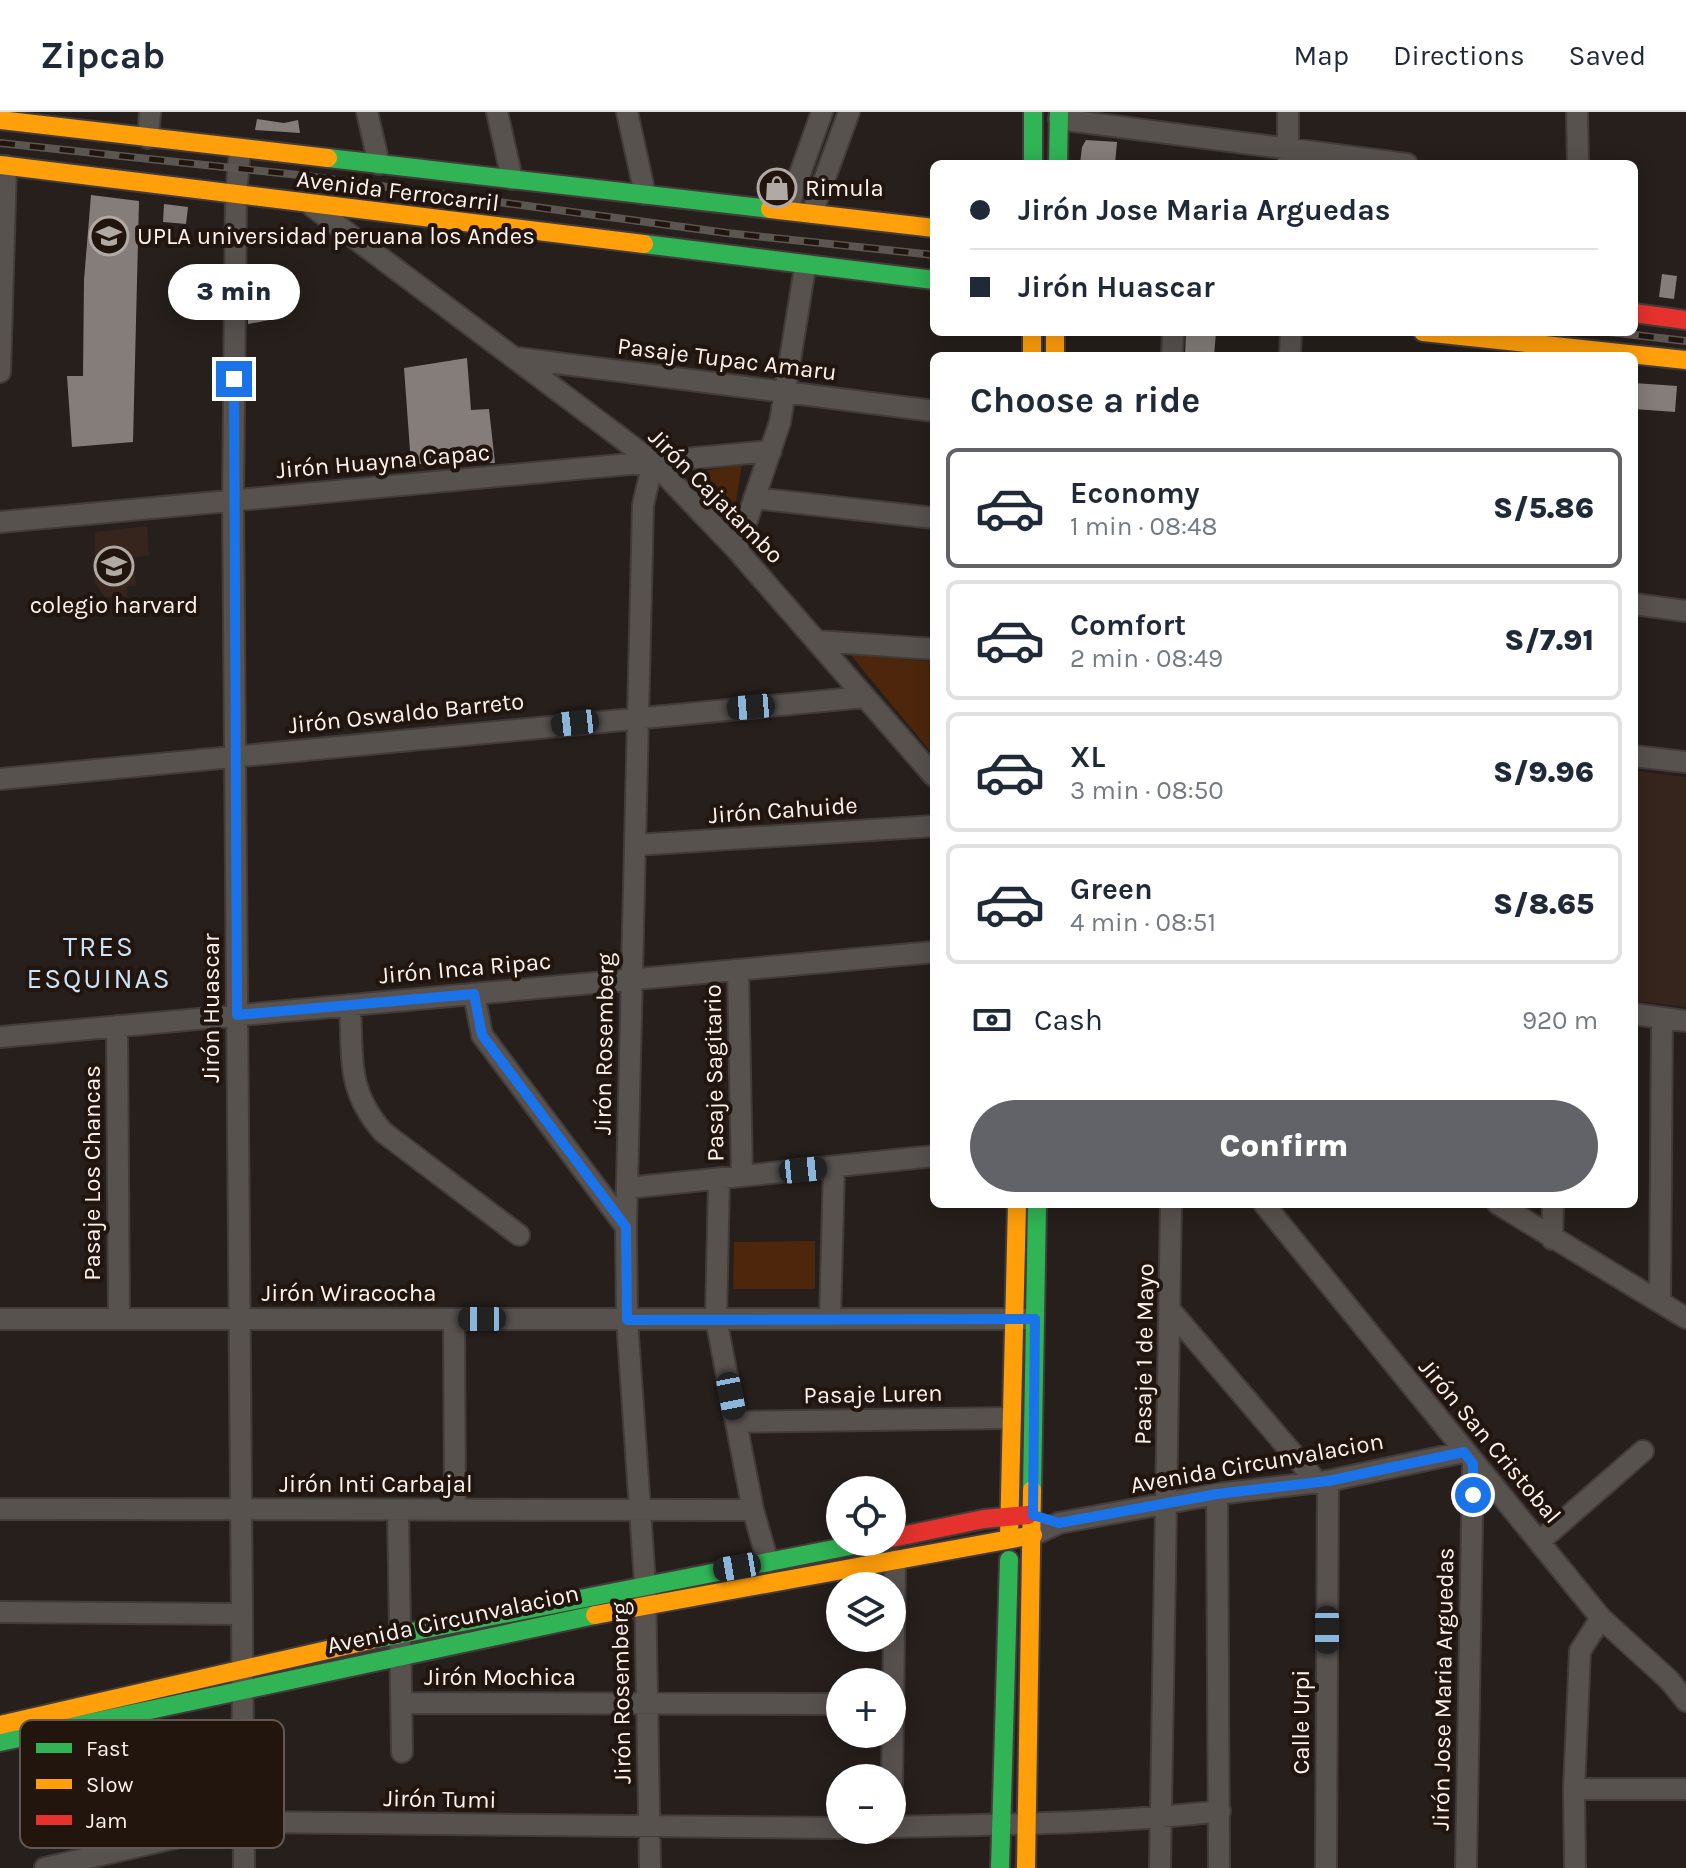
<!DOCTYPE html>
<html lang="en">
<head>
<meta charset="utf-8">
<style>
  :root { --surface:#fff; --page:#f6f6f7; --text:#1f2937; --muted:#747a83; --line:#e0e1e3; --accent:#616368 }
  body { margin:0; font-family:Karla,sans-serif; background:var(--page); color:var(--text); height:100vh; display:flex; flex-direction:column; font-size:30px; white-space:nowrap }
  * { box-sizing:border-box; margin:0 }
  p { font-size:26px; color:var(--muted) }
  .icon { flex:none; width:44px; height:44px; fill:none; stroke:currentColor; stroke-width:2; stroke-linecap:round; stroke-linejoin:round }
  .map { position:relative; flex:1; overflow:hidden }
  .drawer { position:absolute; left:930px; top:240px; width:708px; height:856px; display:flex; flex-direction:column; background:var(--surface); border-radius:12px; box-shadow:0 4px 20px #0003 }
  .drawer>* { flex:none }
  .top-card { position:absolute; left:930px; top:48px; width:708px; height:176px; border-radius:12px; box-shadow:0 4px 20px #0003; display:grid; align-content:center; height:176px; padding:0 40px; background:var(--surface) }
  .controls { position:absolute; left:826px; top:1364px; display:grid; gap:16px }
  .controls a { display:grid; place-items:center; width:80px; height:80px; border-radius:50%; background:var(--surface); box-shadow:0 4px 20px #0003; font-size:40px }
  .end { position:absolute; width:36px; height:36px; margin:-18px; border:10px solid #1a73e8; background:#fff; box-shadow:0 0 0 4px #fff }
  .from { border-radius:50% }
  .bubble { position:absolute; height:56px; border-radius:28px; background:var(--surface); box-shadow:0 4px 20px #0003; font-size:26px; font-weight:800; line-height:56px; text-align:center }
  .car { position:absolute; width:24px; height:48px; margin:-24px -12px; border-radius:10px; box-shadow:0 0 6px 2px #0007; background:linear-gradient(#222 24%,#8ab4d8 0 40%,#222 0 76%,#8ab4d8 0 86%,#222 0) }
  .top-card b { display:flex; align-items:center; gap:28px; height:76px; font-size:30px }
  .top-card b+b { border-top:2px solid var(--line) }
  .top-card i { width:20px; height:20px; background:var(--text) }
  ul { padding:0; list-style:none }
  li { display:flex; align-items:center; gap:24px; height:120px; margin:0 16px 12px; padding:0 24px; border:4px solid var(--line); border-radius:12px }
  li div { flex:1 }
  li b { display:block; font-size:30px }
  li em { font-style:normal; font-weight:800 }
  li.current { border-color:var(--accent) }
  li>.icon { width:72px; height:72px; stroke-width:1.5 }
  h2 { padding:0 40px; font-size:36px; line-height:96px }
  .pay { display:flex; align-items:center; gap:20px; height:88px; padding:0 40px; font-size:30px }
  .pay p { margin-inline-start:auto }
  .button { display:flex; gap:16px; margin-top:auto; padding:16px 40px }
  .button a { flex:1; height:92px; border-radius:48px; background:var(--accent); color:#fff; font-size:32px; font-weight:800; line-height:92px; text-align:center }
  header { display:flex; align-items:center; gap:48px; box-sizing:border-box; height:112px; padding:0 40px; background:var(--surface); border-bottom:2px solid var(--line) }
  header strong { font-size:38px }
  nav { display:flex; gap:44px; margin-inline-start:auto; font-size:28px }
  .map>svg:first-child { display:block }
  .built { fill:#36251c }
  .green { fill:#4d260c }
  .building { fill:#847d7a }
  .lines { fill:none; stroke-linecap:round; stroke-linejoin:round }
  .street-casing { stroke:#423b3a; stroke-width:24 }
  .fast-casing { stroke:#423b3a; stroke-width:22 }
  .slow-casing { stroke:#423b3a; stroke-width:22 }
  .jam-casing { stroke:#423b3a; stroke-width:22 }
  .street { stroke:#58524f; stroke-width:20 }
  .fast { stroke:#30b455; stroke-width:18 }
  .slow { stroke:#ff9f0a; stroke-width:18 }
  .jam { stroke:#e5322d; stroke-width:18 }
  .rail-casing { stroke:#5c5653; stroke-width:8 }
  .rail { stroke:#21150e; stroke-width:5; stroke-dasharray:15; stroke-linecap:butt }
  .route { stroke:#1a73e8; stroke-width:10 }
  .labels { text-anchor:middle; stroke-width:8; stroke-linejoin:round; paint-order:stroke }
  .poi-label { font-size:24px; fill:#fcf3ee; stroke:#21150e; text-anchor:start }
  .street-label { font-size:24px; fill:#fcf3ee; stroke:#21150e }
  .quarter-label { font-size:28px; letter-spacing:2px; fill:#cbe4f9; stroke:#21150e }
  .key { fill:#21150e; stroke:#635851; stroke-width:2 }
  .key-label { font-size:22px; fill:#fcf3ee }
</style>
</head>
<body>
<header>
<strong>Zipcab</strong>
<nav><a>Map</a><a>Directions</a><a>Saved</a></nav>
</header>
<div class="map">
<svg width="1686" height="1756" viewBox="0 0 1686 1756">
  <rect width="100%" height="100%" fill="#261f1c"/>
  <path class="built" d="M147 414 149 443 133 446 136 474H127V485H105L95 471V420Z
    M1634 659 1686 665V895L1634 889Z"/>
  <path class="green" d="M742 353 734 401 696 360Z
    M850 542 934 550V644Z
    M815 1129V1177H733L734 1130Z"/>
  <path class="building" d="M257 7 284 11 298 8 300 21 255 18Z
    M1086 28 1117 30 1115 52H1080L1082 35Z
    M91 83 139 89 133 330 72 335 67 264H83L84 168Z
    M164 92 188 95 186 112 163 110Z
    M1662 162 1677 164 1674 187 1659 185Z
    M276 170 280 206 248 212V176Z
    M1186 220H1216L1214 244H1185Z
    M467 246 471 298 489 297 495 351 411 352 404 256Z
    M1634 271 1677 274 1675 300 1634 297Z"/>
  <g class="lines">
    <defs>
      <path id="street" d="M367 0 379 52
        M497 0 512 67
        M627 0 645 82
        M1577 0 1578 52
        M1059 7 1407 52
        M148 26 150 0
        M240 37 236 83 233 390 244 1756
        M1288 52V0
        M313 95 653 350 737 438 934 664
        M787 98 822 0
        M812 101 849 0
        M1172 244 1173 220
        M1290 244 1291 220
        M517 246 934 299
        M0 260 6 54
        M754 386 934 406
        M0 410 771 339
        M737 438 780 310 805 155
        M1634 492 1686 499
        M817 529 934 537
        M1634 644 1686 650
        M0 667 865 585
        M635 733 934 714
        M738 858 742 1064
        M474 882 482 923 626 1115
        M350 893C353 946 346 978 383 1020L519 1123
        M1634 902 1686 909
        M117 914 119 1207
        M0 925 934 840
        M719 1067 716 1207 753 1398 768 1450
        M627 1076 934 1044
        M1264 1092 1601 1506 1669 1568 1686 1589
        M1498 1092 1686 1206
        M1552 1127 1553 1092
        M1660 1190 1662 906
        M1171 1199 1317 1370
        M0 1207H1028
        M454 1207 455 1398
        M830 1207 834 1055
        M736 1310 1011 1306
        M1217 1382 1219 1756
        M0 1397 753 1398
        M398 1398 402 1640
        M1033 1423 1059 1411 1217 1382 1328 1369 1464 1340
        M1540 1429 1643 1339
        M0 1500 241 1502
        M401 1591 840 1592
        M892 1673 895 1448
        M1574 1677H1686
        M892 1715C1001 1712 1111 1712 1220 1699
        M45 1756 243 1710 840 1716
        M650 1756 645 1471 627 1208 626 1115 643 393 653 350
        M1160 1756 1171 1092
        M1326 1756 1328 1369
        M1466 1756 1473 1352
        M1575 1756 1574 1677 1580 1539 1601 1506"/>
      <path id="fast" d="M1033 0V52
        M328 46 770 97
        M1058 52 1059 0
        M644 132 934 168
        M1032 1378 1037 1092
        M371 1528 870 1430
        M0 1630 595 1503
        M1000 1756 1009 1448"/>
      <path id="slow" d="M0 8 328 46
        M0 53 644 132
        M770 97 934 116
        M1032 220V244
        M1055 220V244
        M1423 220 1686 248
        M1009 1426 1017 1092
        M595 1503 1033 1423
        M0 1613 371 1528
        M1026 1756 1032 1378"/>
      <path id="jam" d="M1634 201 1686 208
        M892 1426 984 1407 1028 1403"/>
    </defs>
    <use href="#street" class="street-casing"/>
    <use href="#fast" class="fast-casing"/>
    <use href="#slow" class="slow-casing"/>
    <use href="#jam" class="jam-casing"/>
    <use href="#street" class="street"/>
    <use href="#fast" class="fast"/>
    <use href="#slow" class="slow"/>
    <use href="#jam" class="jam"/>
    <defs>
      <path id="rail" d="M0 31 299 63 727 121 934 143
        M1609 220 1686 229"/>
    </defs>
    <use href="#rail" class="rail-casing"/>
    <use href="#rail" class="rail"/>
  </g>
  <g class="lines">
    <path class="route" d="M234 267 237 903 474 882 482 923 626 1115 627 1208 1035 1207 1033 1403 1059 1411 1217 1382 1328 1369 1464 1340 1473 1352V1383"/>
  </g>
  <defs>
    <symbol id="shop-ring" viewBox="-11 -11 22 22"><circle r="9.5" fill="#21150e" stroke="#b1a9a4" stroke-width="1.5"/><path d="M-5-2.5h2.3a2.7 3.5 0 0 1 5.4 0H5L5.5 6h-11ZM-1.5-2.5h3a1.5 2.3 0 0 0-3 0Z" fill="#b1a9a4"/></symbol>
    <symbol id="school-ring" viewBox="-11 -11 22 22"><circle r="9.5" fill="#21150e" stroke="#b1a9a4" stroke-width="1.5"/><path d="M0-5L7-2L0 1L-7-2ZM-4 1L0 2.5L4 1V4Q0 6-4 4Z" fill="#b1a9a4"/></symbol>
  </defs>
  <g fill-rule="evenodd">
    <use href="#shop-ring" x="755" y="54" width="44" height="44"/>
    <use href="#school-ring" x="87" y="102" width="44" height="44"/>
    <use href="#school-ring" x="92" y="432" width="44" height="44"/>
  </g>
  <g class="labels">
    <g class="poi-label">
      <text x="805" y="84">Rimula</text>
      <text x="137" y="132">UPLA universidad peruana los Andes</text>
      <text x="114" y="501" text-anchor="middle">colegio harvard</text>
    </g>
    <g class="street-label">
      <text transform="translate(398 79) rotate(7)" y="8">Avenida Ferrocarril</text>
      <text transform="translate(727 247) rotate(7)" y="8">Pasaje Tupac Amaru</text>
      <text transform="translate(383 349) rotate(-5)" y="8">Jirón Huayna Capac</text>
      <text transform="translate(716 384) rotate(45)" y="8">Jirón Cajatambo</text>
      <text transform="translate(406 601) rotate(-6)" y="8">Jirón Oswaldo Barreto</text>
      <text transform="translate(783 698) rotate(-4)" y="8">Jirón Cahuide</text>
      <text transform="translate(465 856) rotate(-5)" y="8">Jirón Inca Ripac</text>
      <text transform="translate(211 896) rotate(-90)" y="8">Jirón Huascar</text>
      <text transform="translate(604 932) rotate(-89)" y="8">Jirón Rosemberg</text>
      <text transform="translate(714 961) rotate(-91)" y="8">Pasaje Sagitario</text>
      <text transform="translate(92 1061) rotate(-90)" y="8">Pasaje Los Chancas</text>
      <text x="349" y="1189">Jirón Wiracocha</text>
      <text transform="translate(1144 1242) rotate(-89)" y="8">Pasaje 1 de Mayo</text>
      <text transform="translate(873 1282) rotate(-1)" y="8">Pasaje Luren</text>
      <text transform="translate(1490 1329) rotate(50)" y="8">Jirón San Cristobal</text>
      <text transform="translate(1257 1351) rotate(-10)" y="8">Avenida Circunvalacion</text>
      <text x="376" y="1380">Jirón Inti Carbajal</text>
      <text transform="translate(453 1507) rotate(-12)" y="8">Avenida Circunvalacion</text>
      <text x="500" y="1573">Jirón Mochica</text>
      <text transform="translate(1443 1577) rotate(-89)" y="8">Jirón Jose Maria Arguedas</text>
      <text transform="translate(621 1581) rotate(-91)" y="8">Jirón Rosemberg</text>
      <text transform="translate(1301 1610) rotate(-90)" y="8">Calle Urpi</text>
      <text transform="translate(440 1687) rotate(1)" y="8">Jirón Tumi</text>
    </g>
    <g class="quarter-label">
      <text x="99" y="844">TRES<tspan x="99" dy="32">ESQUINAS</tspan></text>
    </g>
  </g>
  <rect x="20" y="1608" width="264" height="128" rx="12" class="key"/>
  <rect x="36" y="1631" width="36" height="10" fill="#30b455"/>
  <rect x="36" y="1667" width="36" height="10" fill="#ff9f0a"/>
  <rect x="36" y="1703" width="36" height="10" fill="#e5322d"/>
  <g class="key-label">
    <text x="86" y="1644">Fast</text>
    <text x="86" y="1680">Slow</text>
    <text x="86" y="1716">Jam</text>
  </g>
</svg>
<div class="controls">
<a><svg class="icon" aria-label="locate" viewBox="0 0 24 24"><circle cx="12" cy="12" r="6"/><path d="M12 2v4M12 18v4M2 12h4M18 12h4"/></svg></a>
<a><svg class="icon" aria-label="layers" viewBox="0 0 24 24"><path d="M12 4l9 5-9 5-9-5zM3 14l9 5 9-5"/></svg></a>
<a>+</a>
<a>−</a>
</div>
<i class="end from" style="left:1473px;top:1383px"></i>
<i class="end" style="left:234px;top:267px"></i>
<div class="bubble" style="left:168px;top:152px;width:132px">3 min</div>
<i class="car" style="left:751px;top:595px;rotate:265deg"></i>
<i class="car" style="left:575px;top:611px;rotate:264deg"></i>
<i class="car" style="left:803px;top:1058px;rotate:84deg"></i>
<i class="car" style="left:482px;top:1207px;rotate:270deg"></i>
<i class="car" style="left:731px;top:1284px;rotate:169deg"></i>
<i class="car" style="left:737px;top:1455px;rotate:260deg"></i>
<i class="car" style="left:1327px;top:1518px;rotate:180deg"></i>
<div class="top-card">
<b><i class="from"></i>Jirón Jose Maria Arguedas</b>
<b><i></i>Jirón Huascar</b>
</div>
<section class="drawer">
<h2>Choose a ride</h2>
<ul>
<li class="current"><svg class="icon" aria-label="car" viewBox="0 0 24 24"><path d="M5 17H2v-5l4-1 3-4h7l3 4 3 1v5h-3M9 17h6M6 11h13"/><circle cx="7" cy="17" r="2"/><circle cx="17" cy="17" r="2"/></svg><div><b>Economy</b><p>1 min · 08:48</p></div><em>S/5.86</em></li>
<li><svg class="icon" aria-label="car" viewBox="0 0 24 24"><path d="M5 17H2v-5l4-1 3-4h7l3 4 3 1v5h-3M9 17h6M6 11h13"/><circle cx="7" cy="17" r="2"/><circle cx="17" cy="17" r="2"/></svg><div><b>Comfort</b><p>2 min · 08:49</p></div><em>S/7.91</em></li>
<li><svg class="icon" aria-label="car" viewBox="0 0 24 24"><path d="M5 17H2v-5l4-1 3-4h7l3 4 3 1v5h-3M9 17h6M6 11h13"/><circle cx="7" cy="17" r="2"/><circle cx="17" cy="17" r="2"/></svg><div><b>XL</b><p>3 min · 08:50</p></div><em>S/9.96</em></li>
<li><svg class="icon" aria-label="car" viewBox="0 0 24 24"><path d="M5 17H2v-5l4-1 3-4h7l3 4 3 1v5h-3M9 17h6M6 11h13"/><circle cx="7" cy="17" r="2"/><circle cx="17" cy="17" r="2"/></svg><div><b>Green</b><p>4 min · 08:51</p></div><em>S/8.65</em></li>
</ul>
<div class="pay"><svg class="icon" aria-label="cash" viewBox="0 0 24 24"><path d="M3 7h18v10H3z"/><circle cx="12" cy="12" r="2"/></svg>Cash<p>920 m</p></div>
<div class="button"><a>Confirm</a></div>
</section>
</div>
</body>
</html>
